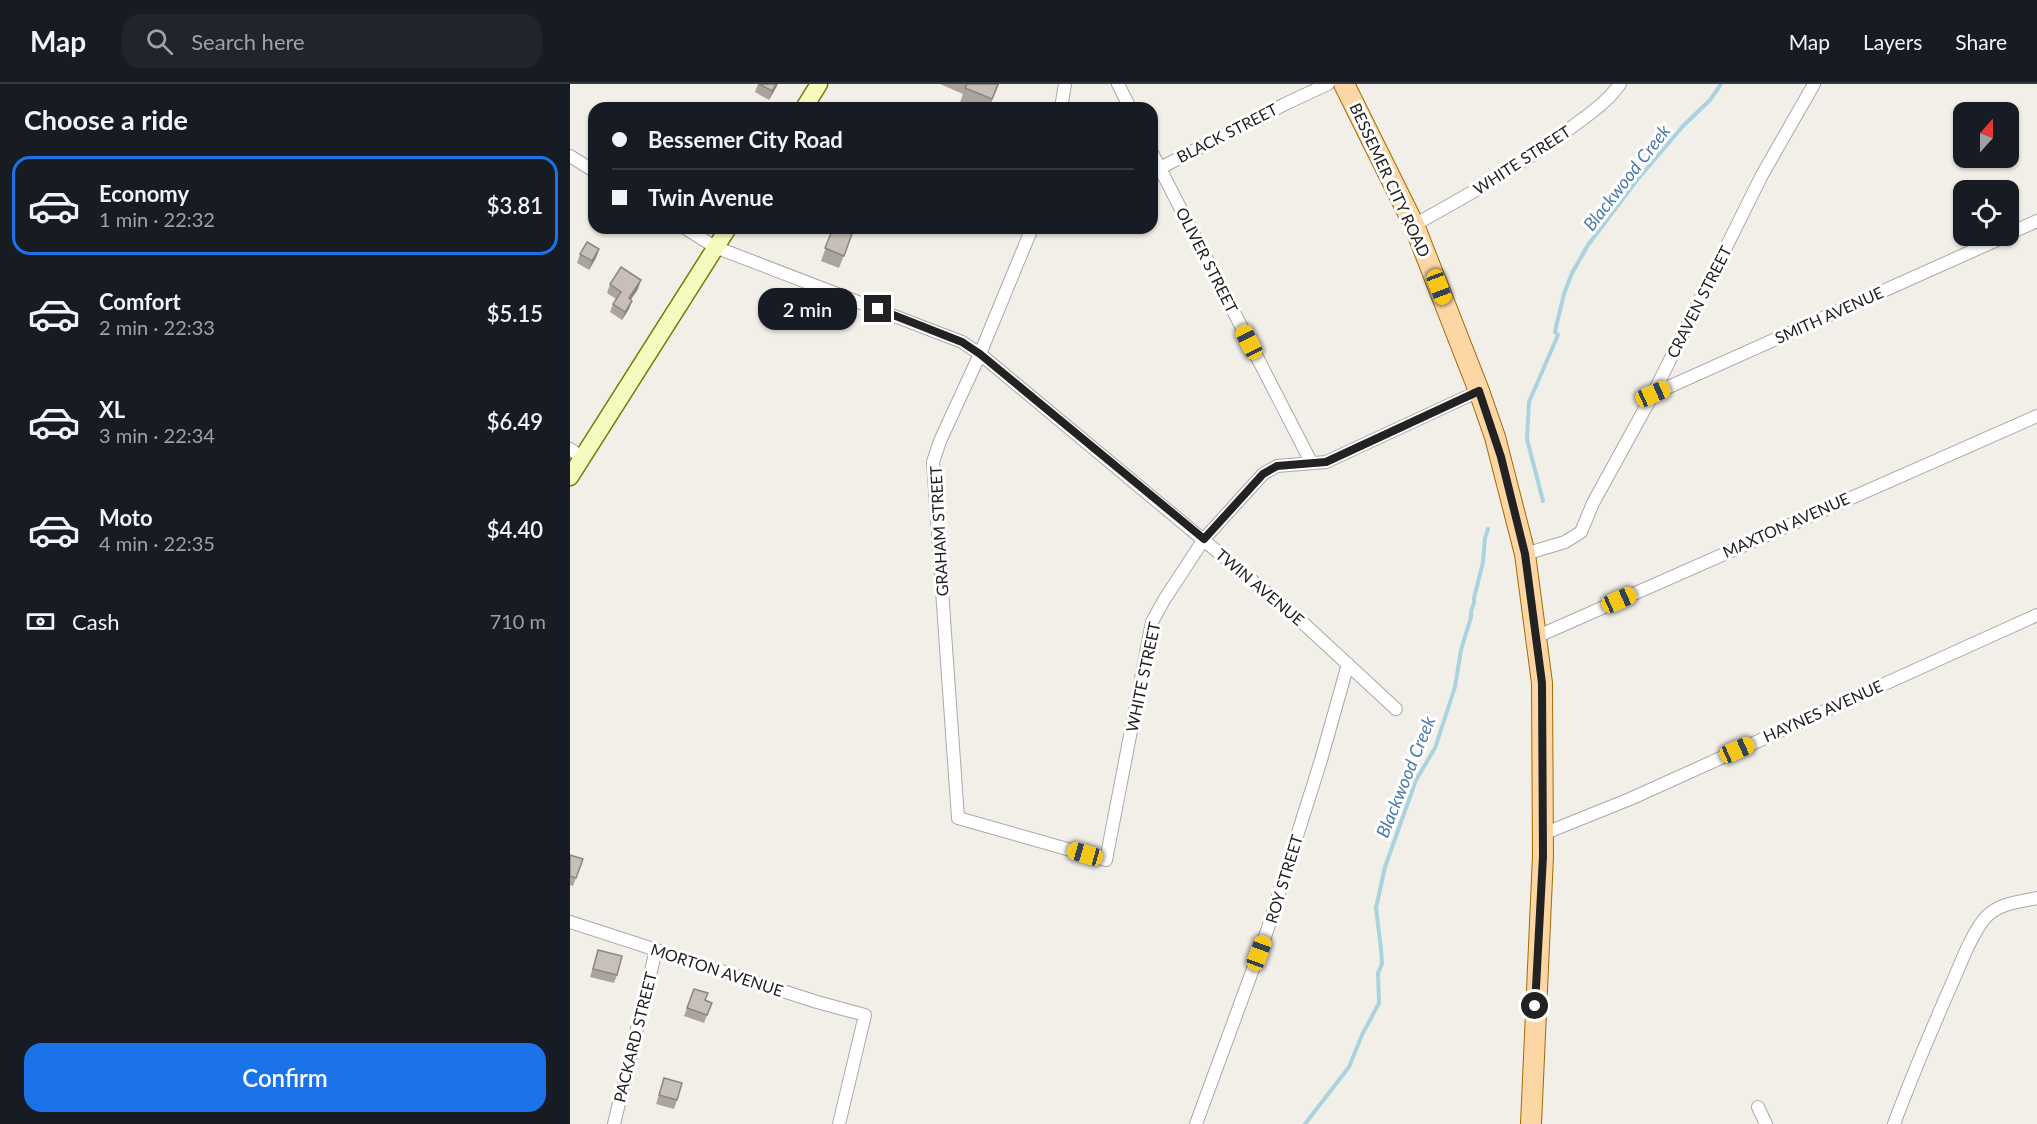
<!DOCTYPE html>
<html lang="en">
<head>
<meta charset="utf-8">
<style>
  :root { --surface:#171b24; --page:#20242c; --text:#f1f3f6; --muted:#9ea1a6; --line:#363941; --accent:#1a73e8 }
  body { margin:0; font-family:Lato,sans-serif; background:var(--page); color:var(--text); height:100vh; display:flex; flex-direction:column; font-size:22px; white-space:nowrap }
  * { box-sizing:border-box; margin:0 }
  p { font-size:20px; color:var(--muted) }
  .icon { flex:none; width:33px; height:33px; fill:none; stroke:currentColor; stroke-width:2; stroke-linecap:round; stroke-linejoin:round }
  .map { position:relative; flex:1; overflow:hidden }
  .drawer { display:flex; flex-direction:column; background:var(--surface); width:570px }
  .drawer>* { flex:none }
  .banner { position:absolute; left:18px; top:18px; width:570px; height:132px; border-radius:18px; box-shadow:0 2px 4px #0004; display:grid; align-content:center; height:132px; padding:0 24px; background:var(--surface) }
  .needle { width:39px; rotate:21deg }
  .tools { position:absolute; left:1383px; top:18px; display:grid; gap:12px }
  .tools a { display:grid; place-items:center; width:66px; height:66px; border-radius:12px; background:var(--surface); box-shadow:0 2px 4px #0004; font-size:30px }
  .end { position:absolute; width:27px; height:27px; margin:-14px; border:8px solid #222; background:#fff; box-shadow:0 0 0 3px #fff }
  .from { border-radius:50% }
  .bubble { position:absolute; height:42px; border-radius:18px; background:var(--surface); box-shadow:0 2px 4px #0004; font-size:20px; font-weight:600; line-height:42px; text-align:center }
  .car { position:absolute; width:18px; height:36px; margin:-18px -9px; border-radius:8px; box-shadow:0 0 4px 2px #0007; background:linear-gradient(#f5c518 24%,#345 0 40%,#f5c518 0 76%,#345 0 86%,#f5c518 0) }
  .banner b { display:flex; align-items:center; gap:21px; height:57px; font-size:22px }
  .banner b+b { border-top:2px solid var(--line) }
  .banner i { width:15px; height:15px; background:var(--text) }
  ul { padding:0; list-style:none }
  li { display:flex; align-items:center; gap:18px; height:99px; margin:0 12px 9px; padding:0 12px; border:3px solid transparent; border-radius:18px }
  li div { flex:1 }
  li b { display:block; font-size:22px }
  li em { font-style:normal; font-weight:600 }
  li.on { border-color:var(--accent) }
  li>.icon { width:54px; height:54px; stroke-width:1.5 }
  h2 { padding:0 24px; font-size:27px; line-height:72px }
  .pay { display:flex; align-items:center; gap:15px; height:66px; padding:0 24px; font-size:22px }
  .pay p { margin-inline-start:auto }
  .primary-button { display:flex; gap:12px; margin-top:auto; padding:12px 24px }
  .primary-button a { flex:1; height:69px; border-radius:18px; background:var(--accent); color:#fff; font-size:24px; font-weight:600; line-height:69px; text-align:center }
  header { display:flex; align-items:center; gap:36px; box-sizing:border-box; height:84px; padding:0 30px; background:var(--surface); border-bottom:2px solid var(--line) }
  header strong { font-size:28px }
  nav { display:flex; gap:33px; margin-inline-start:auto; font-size:21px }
  .search { width:420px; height:54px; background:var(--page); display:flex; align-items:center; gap:15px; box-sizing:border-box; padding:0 21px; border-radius:18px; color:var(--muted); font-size:22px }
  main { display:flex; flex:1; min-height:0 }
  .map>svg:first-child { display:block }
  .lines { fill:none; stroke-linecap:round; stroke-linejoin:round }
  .stream { stroke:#aad3df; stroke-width:4 }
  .street-casing { stroke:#a9a9a9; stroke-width:14 }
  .secondary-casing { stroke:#707d05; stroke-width:19 }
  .primary-casing { stroke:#a06b00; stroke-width:22 }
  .street { stroke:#fff; stroke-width:12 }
  .secondary { stroke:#f7fabf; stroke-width:16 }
  .primary { stroke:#fcd6a4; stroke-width:20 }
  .wall { fill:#aba49e }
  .shaded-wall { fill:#8b8681 }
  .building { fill:#c7bfb8; stroke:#8b8681; stroke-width:1.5 }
  .route { stroke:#222; stroke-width:8 }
  .labels { text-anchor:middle; stroke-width:6; stroke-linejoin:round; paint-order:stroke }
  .street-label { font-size:16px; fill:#222; stroke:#fff }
  .water-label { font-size:18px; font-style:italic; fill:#4a7aab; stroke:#fff }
</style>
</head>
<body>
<header>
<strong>Map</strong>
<div class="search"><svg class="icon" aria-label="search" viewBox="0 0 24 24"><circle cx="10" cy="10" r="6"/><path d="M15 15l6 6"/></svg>Search here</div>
<nav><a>Map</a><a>Layers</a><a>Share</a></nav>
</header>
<main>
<section class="drawer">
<h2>Choose a ride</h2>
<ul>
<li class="on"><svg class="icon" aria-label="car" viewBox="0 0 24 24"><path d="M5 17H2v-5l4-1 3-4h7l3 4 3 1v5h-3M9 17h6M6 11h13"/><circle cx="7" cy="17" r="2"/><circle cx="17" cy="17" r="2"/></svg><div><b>Economy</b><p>1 min · 22:32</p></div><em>$3.81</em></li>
<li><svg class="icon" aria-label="car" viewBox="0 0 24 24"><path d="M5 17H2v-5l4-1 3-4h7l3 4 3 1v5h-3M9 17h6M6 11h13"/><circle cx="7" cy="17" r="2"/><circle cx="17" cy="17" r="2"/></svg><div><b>Comfort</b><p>2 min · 22:33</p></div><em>$5.15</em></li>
<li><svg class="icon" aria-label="car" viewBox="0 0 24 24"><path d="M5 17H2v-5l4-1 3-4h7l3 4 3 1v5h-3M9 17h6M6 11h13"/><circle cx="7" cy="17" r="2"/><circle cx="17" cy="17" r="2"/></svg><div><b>XL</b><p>3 min · 22:34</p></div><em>$6.49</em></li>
<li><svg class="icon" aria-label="car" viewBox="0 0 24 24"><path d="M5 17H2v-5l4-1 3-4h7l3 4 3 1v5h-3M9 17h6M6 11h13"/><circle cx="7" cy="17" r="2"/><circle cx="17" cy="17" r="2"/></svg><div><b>Moto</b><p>4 min · 22:35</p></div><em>$4.40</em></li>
</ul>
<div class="pay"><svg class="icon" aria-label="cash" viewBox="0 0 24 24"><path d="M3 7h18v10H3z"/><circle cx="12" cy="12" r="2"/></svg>Cash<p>710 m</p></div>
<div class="primary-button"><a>Confirm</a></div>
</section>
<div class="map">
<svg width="1467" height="1040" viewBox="0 0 1467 1040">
  <rect width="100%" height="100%" fill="#f2efe9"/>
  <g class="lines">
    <path class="stream" d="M973 417 957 355 959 318 988 251 985 248 986 243 994 210 1002 189 1018 161 1067 96 1113 42 1140 16 1151 0
      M735 1040 779 983 792 951 809 919 808 889 812 880 811 865 806 824 815 783 846 696 865 664 885 603 891 566 901 533V527L904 519V514L913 478 915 454 918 445"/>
    <defs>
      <path id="street" d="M548 0 560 24
        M491 24 495 0
        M582 69 741 378
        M0 72 24 87
        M590 84 715 20 758 0
        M844 141C900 110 955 79 1006 40 1022 28 1038 17 1050 0
        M115 144 145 163 392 258 410 270 732 538 826 625
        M462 144 410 270 370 357 363 378 388 734 536 776 582 538 594 516 634 455 693 390 707 382 756 378 909 307
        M1438 150 1467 137
        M1083 310 1436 152
        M0 365 12 373
        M955 470 995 458 1011 448 1023 419 1083 310 1192 91 1244 0
        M966 553 1467 332
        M973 750 1060 715 1467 531
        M0 838 247 918 295 931 269 1040
        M1188 1023 1196 1040
        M44 1040 86 866
        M626 1040 697 847 751 676 778 580
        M1324 1040C1343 989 1364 940 1386 890 1393 873 1404 846 1416 833 1429 819 1449 818 1467 814"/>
      <path id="secondary" d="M234 24 249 0
        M0 393 158 144"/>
      <path id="primary" d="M774 0 844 141 909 307 925 353 955 470 972 599 973 772 961 1040"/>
    </defs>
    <use href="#street" class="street-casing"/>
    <use href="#secondary" class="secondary-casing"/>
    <use href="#primary" class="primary-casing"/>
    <use href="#street" class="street"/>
    <use href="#secondary" class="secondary"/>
    <use href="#primary" class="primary"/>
  </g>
  <path class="wall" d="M188 0H208L199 16 185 8Z
    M370 0H429L419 24H397L389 21 393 10Z
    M263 144H285L269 184 251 177Z
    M29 165 26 174 19 186 7 179 10 170Z
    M40 200 68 205 61 215 59 225 52 236 40 228 43 220 46 215 37 209Z
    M0 771 13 775 3 802 0 801Z
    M28 866 47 891 44 899 20 893Z
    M124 905 135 916 142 919 134 939 114 932Z
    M94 994 107 1016 104 1025 86 1020Z"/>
  <path class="shaded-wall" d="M206 0H208L199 16 202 7Z
    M428 0H429L418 24Z
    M29 165 26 174 19 186 22 177Z
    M71 196 68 205 56 223 59 214Z
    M62 217 59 225 52 236 55 228Z"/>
  <path class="building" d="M189 0H206L202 7Z
    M397 0H428L422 15 395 4Z
    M63 20 68 24H60Z
    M263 144H284L274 172 255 164Z
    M17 158 29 165 22 177 10 170Z
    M51 183 71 196 59 214 62 217 55 228 43 220 51 208 40 200Z
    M0 771 13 775 6 794 0 792Z
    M28 866 52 872 47 891 23 885Z
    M124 905 138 909 135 916 142 919 137 931 117 924Z
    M94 994 112 999 107 1016 89 1011Z"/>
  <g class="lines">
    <path class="route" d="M308 225 392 258 410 270 634 455 693 390 707 382 756 378 909 307 931 373 955 470 972 599 973 772 965 922"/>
  </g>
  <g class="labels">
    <g class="street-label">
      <text transform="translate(657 49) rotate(-27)" y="6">BLACK STREET</text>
      <text transform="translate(952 76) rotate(-33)" y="6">WHITE STREET</text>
      <text transform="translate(820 96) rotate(65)" y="6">BESSEMER CITY ROAD</text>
      <text transform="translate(637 176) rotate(63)" y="6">OLIVER STREET</text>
      <text transform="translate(1129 218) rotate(-63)" y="6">CRAVEN STREET</text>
      <text transform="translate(1259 231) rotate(-24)" y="6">SMITH AVENUE</text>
      <text transform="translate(1216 441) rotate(-24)" y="6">MAXTON AVENUE</text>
      <text transform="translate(369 447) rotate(-93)" y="6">GRAHAM STREET</text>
      <text transform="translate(690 503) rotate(40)" y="6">TWIN AVENUE</text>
      <text transform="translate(573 593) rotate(-78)" y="6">WHITE STREET</text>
      <text transform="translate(1253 627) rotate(-24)" y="6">HAYNES AVENUE</text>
      <text transform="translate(714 795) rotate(-73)" y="6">ROY STREET</text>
      <text transform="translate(147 886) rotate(18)" y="6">MORTON AVENUE</text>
      <text transform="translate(65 953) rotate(-76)" y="6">PACKARD STREET</text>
    </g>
    <g class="water-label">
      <text transform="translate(1057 94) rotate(-52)" y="6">Blackwood Creek</text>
      <text transform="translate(836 693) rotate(-68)" y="6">Blackwood Creek</text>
    </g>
  </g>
</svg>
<div class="tools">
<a><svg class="needle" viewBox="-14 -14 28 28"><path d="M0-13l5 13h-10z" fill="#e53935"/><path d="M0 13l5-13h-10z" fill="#9ea1a6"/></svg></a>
<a><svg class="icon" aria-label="locate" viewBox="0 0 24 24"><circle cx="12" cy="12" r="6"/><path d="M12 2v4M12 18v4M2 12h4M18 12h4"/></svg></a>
</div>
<i class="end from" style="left:965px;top:922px"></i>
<i class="end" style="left:308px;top:225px"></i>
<div class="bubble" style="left:188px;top:204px;width:99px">2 min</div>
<i class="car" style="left:869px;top:203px;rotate:159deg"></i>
<i class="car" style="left:679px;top:258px;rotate:333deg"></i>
<i class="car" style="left:1083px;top:310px;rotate:66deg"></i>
<i class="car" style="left:1049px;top:516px;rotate:66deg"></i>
<i class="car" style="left:1167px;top:666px;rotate:66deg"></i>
<i class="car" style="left:515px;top:770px;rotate:286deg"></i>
<i class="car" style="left:689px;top:869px;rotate:20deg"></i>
<div class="banner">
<b><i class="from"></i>Bessemer City Road</b>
<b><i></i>Twin Avenue</b>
</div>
</div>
</main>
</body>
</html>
